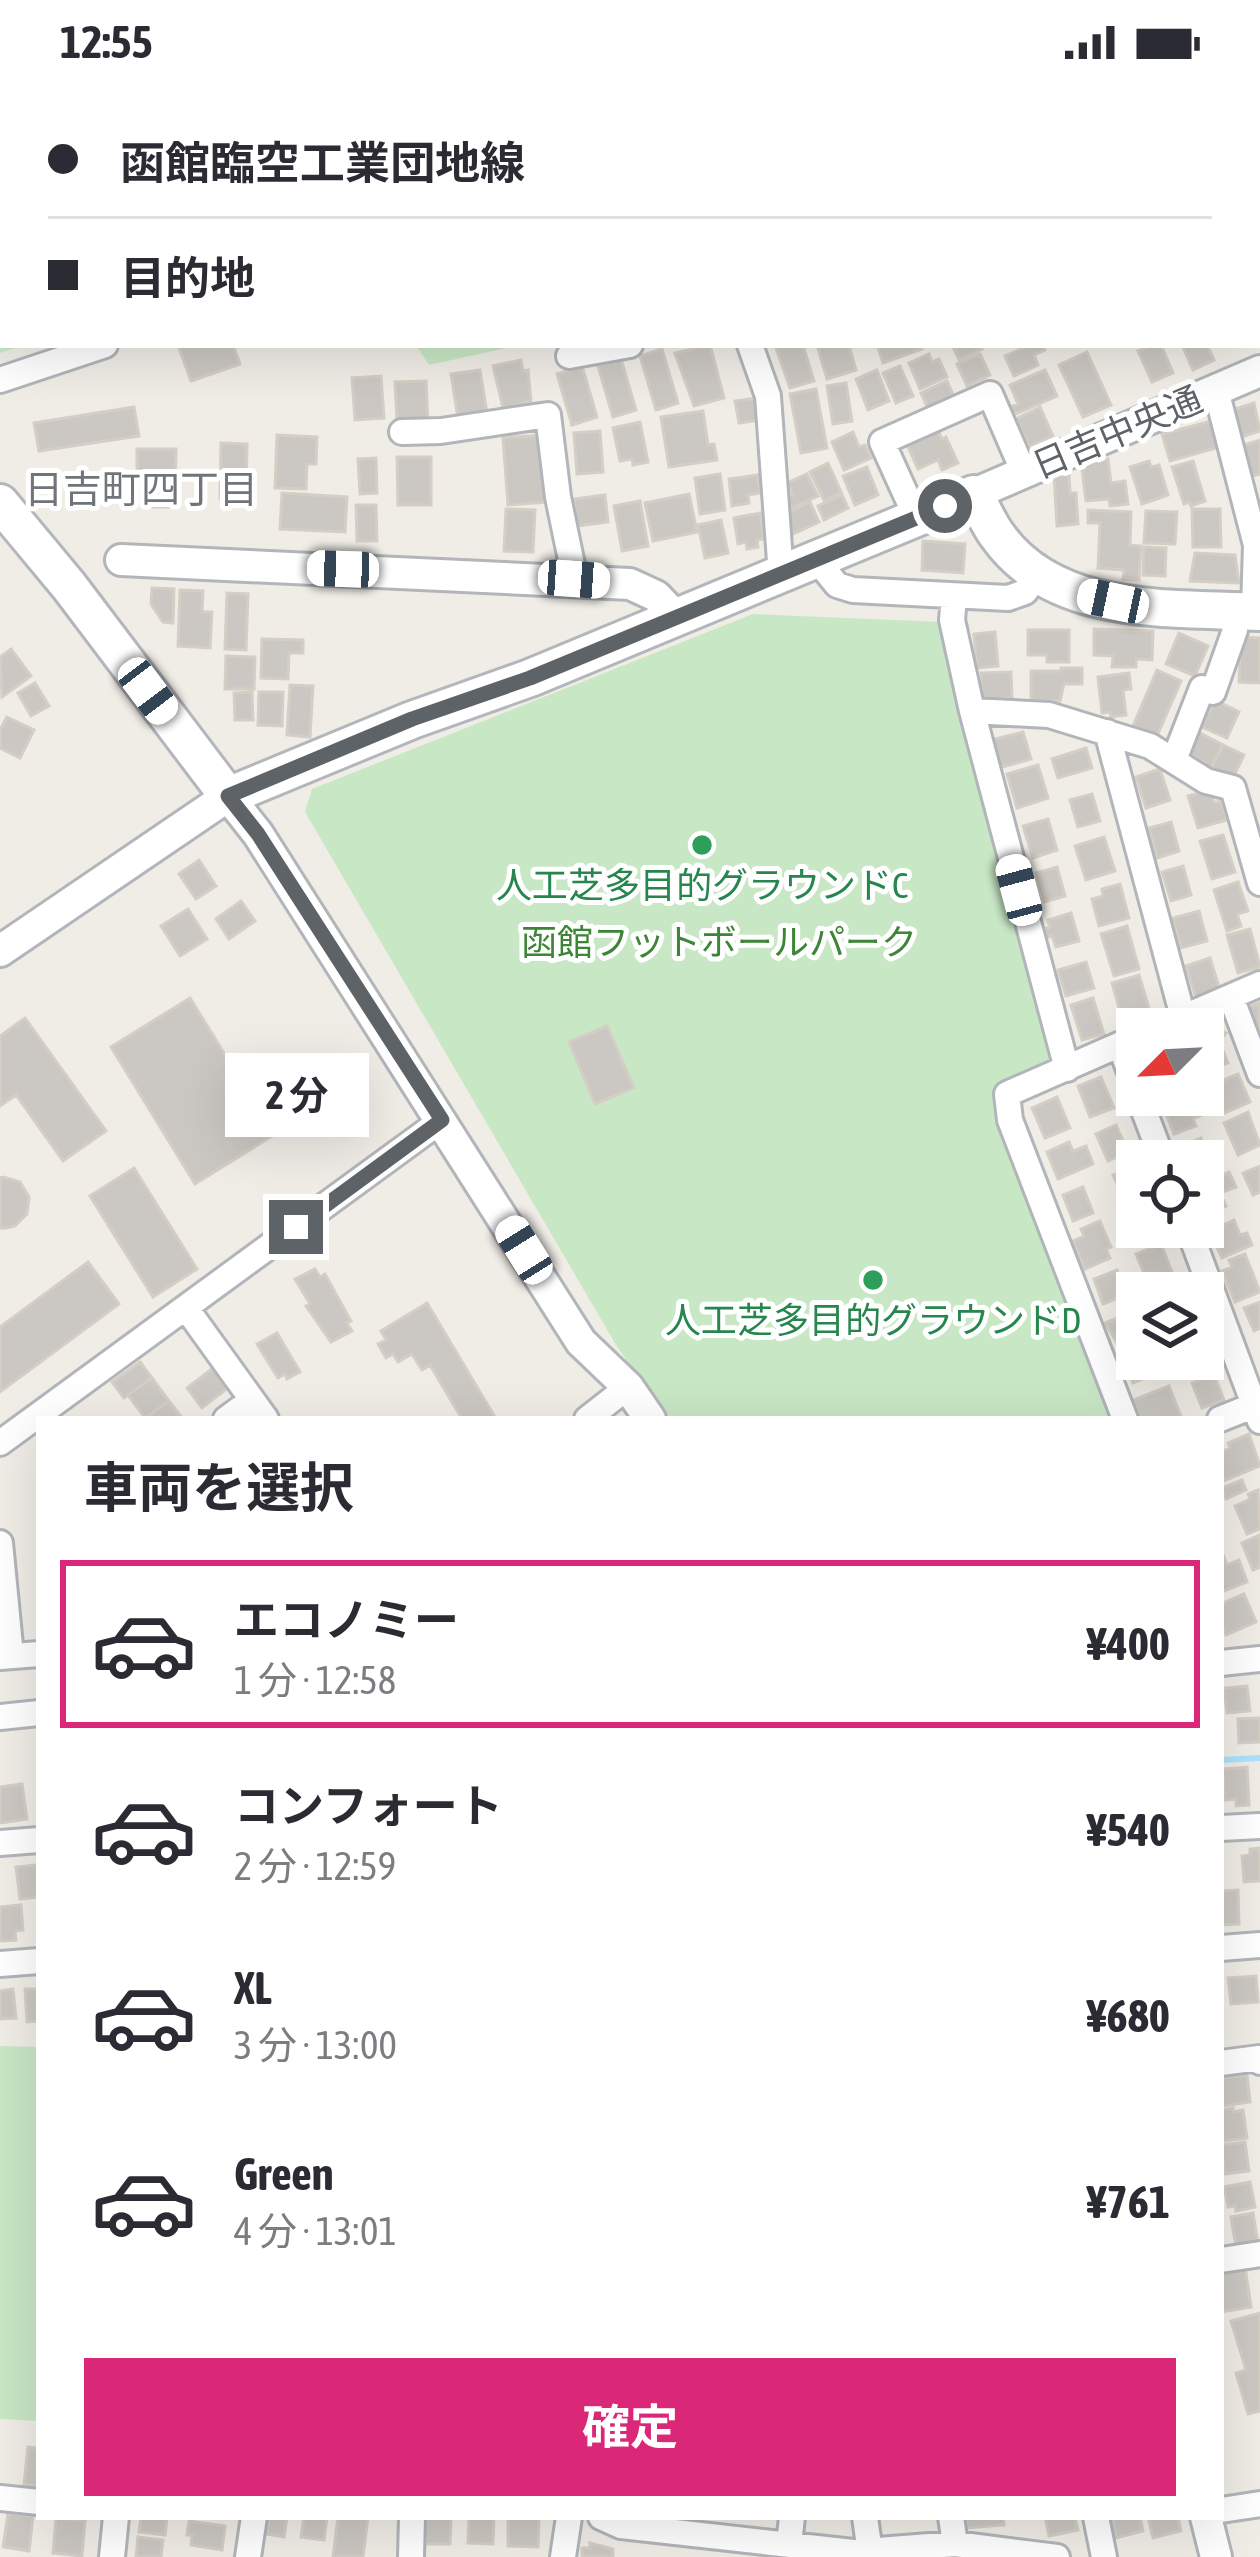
<!DOCTYPE html>
<html lang="ja">
<head>
<meta charset="utf-8">
<style>
  :root { --surface:#fff; --page:#f7f7f7; --text:#2b2b33; --muted:#7c7c81; --line:#e1e1e2; --accent:#db2777 }
  body { margin:0; font-family:"Asap Condensed","Noto Sans JP",sans-serif; background:var(--page); color:var(--text); height:100vh; display:flex; flex-direction:column; font-size:45px; white-space:nowrap }
  * { box-sizing:border-box; margin:0 }
  p { font-size:39px; color:var(--muted) }
  .icon { flex:none; width:66px; height:66px; fill:none; stroke:currentColor; stroke-width:2; stroke-linecap:round; stroke-linejoin:round }
  .map { position:relative; flex:1; overflow:hidden }
  .panel { position:absolute; left:36px; top:1332px; width:1188px; height:1104px; display:flex; flex-direction:column; background:var(--surface); border-radius:0px; box-shadow:0 12px 48px #0002 }
  .panel>* { flex:none }
  .top-card { position:absolute; left:0px; top:0px; width:1260px; height:264px; box-shadow:0 12px 48px #0002; display:grid; align-content:center; height:264px; padding:0 48px; background:var(--surface) }
  .needle { width:78px; rotate:246deg }
  .controls { position:absolute; left:1116px; top:924px; display:grid; gap:24px }
  .controls a { display:grid; place-items:center; width:108px; height:108px; border-radius:0px; background:var(--surface); box-shadow:0 12px 48px #0002; font-size:60px }
  .end { position:absolute; width:54px; height:54px; margin:-27px; border:15px solid #5e6367; background:#fff; box-shadow:0 0 0 6px #fff }
  .from { border-radius:50% }
  .bubble { position:absolute; height:84px; border-radius:0px; background:var(--surface); box-shadow:0 12px 48px #0002; font-size:39px; font-weight:700; line-height:84px; text-align:center }
  .car { position:absolute; width:36px; height:72px; margin:-36px -18px; border-radius:15px; box-shadow:0 0 9px 3px #0007; background:linear-gradient(#fff 24%,#345 0 40%,#fff 0 76%,#345 0 86%,#fff 0) }
  .top-card b { display:flex; align-items:center; gap:42px; height:114px; font-size:45px }
  .top-card b+b { border-top:3px solid var(--line) }
  .top-card i { width:30px; height:30px; background:var(--text) }
  ul { padding:0; list-style:none }
  li { display:flex; align-items:center; gap:36px; height:168px; margin:0 24px 18px; padding:0 24px; border:6px solid transparent; border-radius:0px }
  li div { flex:1 }
  li b { display:block; font-size:45px }
  li em { font-style:normal; font-weight:700 }
  li.on { border-color:var(--accent) }
  li>.icon { width:108px; height:108px; stroke-width:1.5 }
  h2 { padding:0 48px; font-size:54px; line-height:144px }
  .primary-button { display:flex; gap:24px; margin-top:auto; padding:24px 48px }
  .primary-button a { flex:1; height:138px; border-radius:0px; background:var(--accent); color:#fff; font-size:48px; font-weight:700; line-height:138px; text-align:center }
  .status { display:flex; justify-content:space-between; align-items:center; height:84px; padding:0 60px; background:var(--surface); direction:ltr }
  .status svg { height:33px; fill:currentColor }
  .map>svg:first-child { display:block }
  .green { fill:#c8e7c5 }
  .lines { fill:none; stroke-linecap:round; stroke-linejoin:round }
  .stream { stroke:#aae2fd; stroke-width:6 }
  .building { fill:#cbc8c3; stroke:#d5cec5; stroke-width:3 }
  .minor-casing { stroke:#b2b5b9; stroke-width:30 }
  .tertiary-casing { stroke:#b2b5b9; stroke-width:36 }
  .secondary-casing { stroke:#b3b7bb; stroke-width:42 }
  .minor { stroke:#fff; stroke-width:24 }
  .tertiary { stroke:#fff; stroke-width:30 }
  .secondary { stroke:#fff; stroke-width:36 }
  .route { stroke:#5e6367; stroke-width:15 }
  .leisure-dot { fill:#2e9e5b; stroke:#fff; stroke-width:4.5 }
  .labels { text-anchor:middle; stroke-width:10; stroke-linejoin:round; paint-order:stroke }
  .street-label { font-size:36px; fill:#5e6367; stroke:#fff }
  .leisure-label { font-size:36px; fill:#27864d; stroke:#fff }
  .park-label { font-size:36px; fill:#3d8537; stroke:#fff }
  .neighbourhood-label { font-size:39px; fill:#6f7579; stroke:#fff }
</style>
</head>
<body>
<div class="status"><b>12:55</b><svg viewBox="0 0 49 12"><path d="M0 12V9h3v3zM5 12V6h3v6zM10 12V3h3v9zM15 12V0h3v12zM26 1h20v11H26zM47 4h2v5h-2z"/></svg></div>
<div class="map">
<svg width="1260" height="2473" viewBox="0 0 1260 2473">
  <rect width="100%" height="100%" fill="#f0ede7"/>
  <path class="green" d="M0 0 116 3H3V261H25L0 269Z
    M416 261H520L429 281Z
    M753 530 942 538 1055 970 1050 978 994 1003 1000 1038 1112 1335H667L616 1261 305 728 312 705Z
    M0 1962 39 1963V2337L0 2335Z"/>
  <g class="lines">
    <path class="stream" d="M1221 1676 1260 1674"/>
  </g>
  <path class="building" d="M1193 0H1260V100L1257 101V3Z
    M178 261H233L240 280 191 297Z
    M710 261 724 314 694 322 675 269Z
    M775 261H803L814 297 790 304Z
    M817 261H849L856 286 827 295Z
    M877 261H920L922 265 883 279Z
    M964 261H980L982 265 959 276 954 265Z
    M1030 261H1043L1045 266 1034 271 1038 281 1014 292 1005 272Z
    M1153 261H1161L1173 289 1152 298 1138 267Z
    M1182 261H1207L1214 276 1193 286Z
    M662 265 678 319 656 326 640 272Z
    M1087 268 1111 321 1083 333 1059 281Z
    M929 270 932 278 939 275 947 293 920 305 909 279Z
    M980 270 990 291 967 302 957 280Z
    M621 275 636 326 613 333 598 282Z
    M521 276 523 287 528 286 531 317 503 324 493 282Z
    M582 282 597 333 572 341 557 290Z
    M900 282 913 312 896 319 883 289Z
    M480 286 487 329 458 334 451 290Z
    M877 286 889 317 868 326 856 295Z
    M1045 286 1057 312 1011 332 1007 324 1018 320 1010 301Z
    M381 292 384 334 355 336 352 294Z
    M426 297 428 338 397 339 395 298Z
    M947 297 956 317 930 329 921 309Z
    M846 299 852 337 833 340 827 302Z
    M816 305 827 364 801 369 790 310Z
    M758 314 761 336 739 339 735 317Z
    M1254 319 1260 347 1238 354 1229 327Z
    M134 323 139 352 39 367 34 339Z
    M1040 323 1053 352 1029 363 1016 335Z
    M703 327 708 361 714 360 717 376 669 383 661 333Z
    M1215 336 1223 362 1170 377 1162 350Z
    M640 338 648 378 633 381 632 375 620 377 613 344Z
    M936 342 942 355 946 353 958 379 942 386 938 376 918 385 905 356Z
    M600 347 603 388 577 390 574 349Z
    M853 348 859 363 865 361 871 374 844 386 832 358Z
    M277 351 317 353 316 380H307L306 405 275 404Z
    M542 351 546 418 508 421 503 354Z
    M1260 356V390L1250 393 1241 362Z
    M221 359 247 360 246 408 234 407 233 414H220Z
    M137 365H176L175 423H146V390H137Z
    M397 373H431V421H398Z
    M376 374 377 409 360 410 358 375Z
    M1108 375 1111 399 1125 397 1128 420 1110 422 1109 415 1086 417 1081 378Z
    M1149 377 1151 383 1159 381 1168 411 1142 420 1130 383Z
    M1193 377 1205 417 1191 422 1189 418 1184 420 1172 383Z
    M828 379 841 408 824 416 810 388Z
    M867 383 878 411 855 421 843 392Z
    M720 390 725 426 700 430 695 394Z
    M807 390 818 412 792 424 787 413 793 411 787 399Z
    M758 391 760 409 748 411 749 419 732 422 729 395Z
    M1054 391H1069L1070 409H1076L1078 440 1057 442Z
    M282 409 347 413 345 448 280 445Z
    M689 410 697 448 653 457 645 419Z
    M605 411 608 438 577 442 574 415Z
    M842 411 848 424 824 436 818 422Z
    M640 417 648 462 622 467 614 422Z
    M810 418 819 438 793 450 784 431Z
    M356 421H376L377 457H357Z
    M506 425 535 426 533 468 504 467Z
    M1192 425H1220L1221 463H1193Z
    M1088 426 1131 428 1130 461 1141 462 1139 496 1123 495 1124 486 1098 484 1100 439H1088Z
    M1146 427 1177 428 1175 460 1144 459Z
    M760 429 764 455 757 456 758 463 747 465 746 458 738 460 734 434Z
    M721 436 728 469 705 474 698 441Z
    M923 457 965 460 963 489 922 486Z
    M1144 463 1166 464 1165 492 1143 491Z
    M1195 469 1235 471 1239 499 1190 497Z
    M152 504 174 505 173 539 163 538 151 520Z
    M180 506 203 507 202 528H212L210 564 178 562Z
    M227 509 248 510 246 566 225 565Z
    M1094 545 1153 547 1152 576 1136 575V583H1112L1113 572 1094 571Z
    M1028 546H1069V578H1047V571H1028Z
    M995 548 998 582 977 584 974 550Z
    M1179 549 1208 562 1195 592 1166 580Z
    M1241 553 1260 554V599L1239 598Z
    M262 555 303 556V569H289L288 595 261 594Z
    M11 565 31 592 2 613 0 573Z
    M226 572 255 573 254 605H225Z
    M1061 584H1082V600H1064L1060 617H1031V587H1061Z
    M1157 586 1181 597 1157 652 1133 642Z
    M1011 588 1012 614 982 615 981 589Z
    M1129 589 1131 605 1123 606 1126 631 1111 633 1110 628 1102 629 1098 593Z
    M35 599 49 622 31 632 18 609Z
    M290 601 313 602 310 653 287 651Z
    M252 608 253 636H235L234 609Z
    M259 608H283L282 642 258 641Z
    M1215 616 1239 628 1227 654 1202 643Z
    M7 633 34 646 20 674 0 664V646Z
    M1023 648 1031 675 999 684 991 656Z
    M1200 649 1223 661 1209 688 1203 684 1205 679 1189 670Z
    M1223 661 1244 671 1233 694 1219 687 1216 691 1209 688Z
    M1086 664 1092 684 1058 694 1052 675Z
    M1038 681 1048 714 1017 724 1007 690Z
    M1160 685 1170 716 1146 724 1136 693Z
    M1210 706 1214 719 1221 717 1227 736 1198 744 1188 712Z
    M1092 710 1100 737 1078 743 1070 716Z
    M1048 735 1057 766 1033 774 1023 742Z
    M1171 738 1179 767 1157 774 1149 744Z
    M1223 751 1235 788 1212 795 1200 757Z
    M1104 753 1115 787 1086 796 1075 762Z
    M199 776 216 802 196 815 179 790Z
    M1183 782 1191 811 1171 817 1162 788Z
    M1057 783 1065 812 1045 818 1036 789Z
    M1238 798 1248 827 1237 830 1241 842 1227 847 1214 806Z
    M1120 800 1129 834 1099 842 1092 815 1103 812 1102 805Z
    M241 817 255 837 229 855 216 835Z
    M188 825 207 855 180 872 161 842Z
    M1199 827 1207 857 1181 864 1173 834Z
    M1071 829 1079 857 1056 863 1052 852 1045 854 1043 845 1050 843 1048 836Z
    M1127 842 1139 885 1114 892 1101 850Z
    M1250 845 1260 883 1238 889 1227 851Z
    M1210 874 1220 906 1196 913 1186 882Z
    M1086 878 1094 904 1066 912 1058 886Z
    M1139 891 1150 928 1121 931 1112 899Z
    M190 914 245 1003 261 994 290 1041 195 1100 111 963Z
    M1093 914 1104 950 1082 956 1071 921Z
    M1259 919 1260 922V958L1245 924Z
    M25 934 106 1047 63 1077 16 1011 0 1022V952Z
    M607 942 634 1004 595 1020 569 958Z
    M1213 943 1226 949 1219 957 1228 979 1204 989 1203 948Z
    M1238 990 1250 1018 1222 1030 1210 1002Z
    M1101 993 1114 1024 1090 1033 1078 1002Z
    M1057 1013 1070 1044 1045 1054 1032 1024Z
    M1184 1013 1186 1019 1195 1015 1202 1031 1193 1035 1196 1042 1174 1050 1163 1022Z
    M1248 1028 1260 1061 1238 1071 1224 1039Z
    M1116 1041 1128 1068 1108 1077 1096 1050Z
    M1201 1054 1213 1082 1203 1087V1077H1183L1178 1064Z
    M1069 1058 1073 1067 1086 1062 1093 1080 1058 1095 1047 1068Z
    M1260 1082V1108L1253 1111 1243 1089Z
    M1131 1083 1137 1095V1113L1125 1118 1113 1091Z
    M134 1084 197 1185 153 1213 90 1112Z
    M1229 1088 1236 1103 1220 1109 1226 1122 1206 1131 1203 1100Z
    M3 1093 20 1098 29 1113 27 1130 15 1142 6 1144H0V1094Z
    M1083 1103 1093 1129 1073 1137 1063 1111Z
    M1137 1127V1143H1158L1160 1150 1138 1159 1126 1131Z
    M1234 1136 1240 1151 1247 1149 1252 1161 1222 1174 1209 1147Z
    M1100 1137 1111 1163 1106 1165 1110 1174 1085 1185 1073 1157 1084 1152 1081 1145Z
    M1161 1160 1174 1193 1150 1203 1136 1170Z
    M1245 1170 1260 1208 1235 1218 1222 1187 1232 1183 1229 1176Z
    M88 1178 119 1220 0 1308V1243Z
    M315 1185 320 1193 325 1190 351 1237 347 1239 352 1247 331 1258 306 1222 310 1220 295 1195Z
    M1117 1186 1123 1201 1133 1197 1137 1207 1103 1220 1094 1195Z
    M1260 1218V1244L1254 1247 1244 1224Z
    M427 1219 496 1335H462L430 1281 422 1286 412 1270 398 1278 393 1270 386 1274 378 1260 386 1256 381 1247Z
    M1134 1227 1137 1255 1119 1262 1105 1239Z
    M277 1249 300 1288 287 1295 285 1290 278 1294 257 1260Z
    M1137 1268V1275H1149L1155 1290 1133 1299 1123 1274Z
    M140 1278 152 1294 124 1314 112 1298Z
    M214 1283 229 1303 202 1324 187 1304Z
    M1214 1290 1224 1316 1202 1324 1192 1299Z
    M152 1294 169 1317 145 1334 128 1311Z
    M1169 1302 1182 1335H1140L1133 1316Z
    M169 1317 183 1335H146L145 1334Z
    M1249 1350 1260 1382 1223 1397 1221 1368 1230 1364 1228 1359Z
    M1242 1396 1246 1406 1226 1415 1222 1404Z
    M1258 1406 1260 1445 1247 1450 1235 1422 1250 1415 1248 1410Z
    M1260 1451V1483L1253 1486 1242 1459Z
    M1221 1465 1227 1481 1239 1476 1247 1498 1221 1508Z
    M1244 1510 1256 1538 1226 1551 1221 1538V1520Z
    M1247 1602 1250 1627 1227 1629 1224 1604Z
    M1260 1634V1658L1239 1659 1238 1635Z
    M1247 1683 1249 1721 1236 1722V1715L1225 1716 1223 1685Z
    M22 1700 27 1735 0 1739V1703Z
    M1260 1764V1797L1244 1798 1242 1772 1250 1771V1765Z
    M37 1781 39 1813 20 1815 16 1783Z
    M1238 1806 1239 1840 1221 1841V1807Z
    M21 1821 23 1846 15 1847 16 1856 0 1857V1823Z
    M1256 1892 1258 1918 1231 1920 1228 1894Z
    M13 1905 16 1934 0 1935V1907Z
    M25 1905H39V1937L27 1938Z
    M1247 1991 1250 2018 1222 2022 1221 1994Z
    M1233 2024V2028L1243 2026 1247 2054 1223 2057 1221 2026Z
    M1245 2058 1249 2087 1225 2090 1221 2061Z
    M1250 2098 1255 2123 1236 2127 1235 2122 1228 2123 1224 2103Z
    M1253 2129 1258 2159 1236 2163 1231 2133Z
    M1245 2183 1251 2223 1221 2228V2187Z
    M1260 2229V2327L1248 2330 1236 2289 1246 2286 1231 2237Z
    M28 2363 39 2364V2402L24 2400Z
    M8 2429 33 2432 29 2467 3 2463Z
    M141 2433H167L165 2451 139 2448Z
    M269 2433H287L284 2453 267 2450Z
    M304 2433H327L324 2456 301 2453Z
    M338 2433H368L363 2473H333Z
    M423 2433H451L450 2460H423Z
    M469 2433H494L493 2460 468 2459Z
    M508 2433H539L538 2463 508 2462Z
    M965 2433H1003L1004 2441 967 2444Z
    M1045 2433H1075L1078 2446 1049 2452Z
    M1112 2433H1140L1143 2447 1116 2454Z
    M1148 2433H1178L1181 2447 1153 2454Z
    M56 2434 85 2437 82 2472 53 2469Z
    M189 2437 225 2442 222 2466 191 2461 192 2451H187Z
    M138 2453 163 2456 161 2473H136Z
    M590 2459 613 2465V2473H582V2464H590Z"/>
  <g class="lines">
    <defs>
      <path id="minor" d="M613 0V3
        M750 261 768 312 781 491
        M569 272 630 261
        M0 296 105 261
        M1216 306 1256 461 1254 527
        M402 348 441 347 548 331 558 413 575 495
        M916 433 882 358 990 310 1024 389
        M816 475 837 501 853 506 1008 514 1025 508 1039 490
        M954 513 952 536 972 627 1067 985
        M972 627 1049 631 1150 662 1206 697 1233 704 1260 799
        M1107 648 1183 933
        M1174 676 1202 604 1213 608 1235 546
        M1231 913 1260 990
        M1156 945 1260 900
        M1120 961 1137 1007
        M1138 1011 1163 1077
        M1188 1143 1260 1337
        M186 1224 266 1335
        M226 1335 252 1316
        M587 1335 628 1303
        M1125 1335 1010 1036 1007 1010 1137 953
        M1220 1335 1260 1319
        M0 1359 442 1036
        M0 1459 11 1572
        M0 1573 39 1570
        M1221 1579 1260 1575
        M0 1633 39 1629
        M1221 1744 1260 1742
        M0 1759 39 1756
        M1221 1864 1260 1861
        M0 1880 39 1877
        M1221 1979 1259 1974 1260 1978
        M1221 2176 1260 2170
        M0 2414 39 2418
        M1221 2426 1260 2420
        M601 2433 621 2442 853 2468 955 2460 1057 2473
        M865 2433 870 2469
        M951 2433 955 2460
        M1096 2433 1104 2473
        M789 2461 792 2433
        M112 2473 116 2433
        M248 2473 254 2433
        M411 2473 412 2433
        M563 2473 569 2433"/>
      <path id="tertiary" d="M974 410 1260 287
        M121 476 630 500 656 512 677 534
        M0 867 228 712 258 750 581 1258 628 1303 650 1335
        M1206 2433 1216 2473"/>
      <path id="secondary" d="M0 419 69 502 228 712 412 636 530 594 974 410C982 423 988 439 997 451 1055 534 1173 523 1260 528"/>
    </defs>
    <use href="#minor" class="minor-casing"/>
    <use href="#tertiary" class="tertiary-casing"/>
    <use href="#secondary" class="secondary-casing"/>
    <use href="#minor" class="minor"/>
    <use href="#tertiary" class="tertiary"/>
    <use href="#secondary" class="secondary"/>
  </g>
  <g class="lines">
    <path class="route" d="M296 1143 442 1036 258 750 228 712 412 635 530 594 945 422"/>
  </g>
  <g class="leisure-dot">
    <circle cx="702" cy="761" r="12"/>
    <circle cx="873" cy="1196" r="12"/>
  </g>
  <g class="labels">
    <g class="street-label">
      <text transform="translate(1117 348) rotate(-23)" y="13">日吉中央通</text>
    </g>
    <g class="leisure-label">
      <text x="702" y="814">人工芝多目的グラウンドC</text>
      <text x="873" y="1249">人工芝多目的グラウンドD</text>
    </g>
    <g class="park-label">
      <text x="719" y="871">函館フットボールパーク</text>
    </g>
    <g class="neighbourhood-label">
      <text x="141" y="419">日吉町四丁目</text>
    </g>
  </g>
</svg>
<div class="controls">
<a><svg class="needle" viewBox="-14 -14 28 28"><path d="M0-13l5 13h-10z" fill="#e53935"/><path d="M0 13l5-13h-10z" fill="#7c7c81"/></svg></a>
<a><svg class="icon" aria-label="locate" viewBox="0 0 24 24"><circle cx="12" cy="12" r="6"/><path d="M12 2v4M12 18v4M2 12h4M18 12h4"/></svg></a>
<a><svg class="icon" aria-label="layers" viewBox="0 0 24 24"><path d="M12 4l9 5-9 5-9-5zM3 14l9 5 9-5"/></svg></a>
</div>
<i class="end from" style="left:945px;top:422px"></i>
<i class="end" style="left:296px;top:1143px"></i>
<div class="bubble" style="left:225px;top:969px;width:144px">2 分</div>
<i class="car" style="left:343px;top:485px;rotate:272deg"></i>
<i class="car" style="left:574px;top:495px;rotate:94deg"></i>
<i class="car" style="left:1113px;top:517px;rotate:282deg"></i>
<i class="car" style="left:148px;top:607px;rotate:143deg"></i>
<i class="car" style="left:1019px;top:806px;rotate:345deg"></i>
<i class="car" style="left:524px;top:1166px;rotate:328deg"></i>
<div class="top-card">
<b><i class="from"></i>函館臨空工業団地線</b>
<b><i></i>目的地</b>
</div>
<section class="panel">
<h2>車両を選択</h2>
<ul>
<li class="on"><svg class="icon" aria-label="car" viewBox="0 0 24 24"><path d="M5 17H2v-5l4-1 3-4h7l3 4 3 1v5h-3M9 17h6M6 11h13"/><circle cx="7" cy="17" r="2"/><circle cx="17" cy="17" r="2"/></svg><div><b>エコノミー</b><p>1 分 · 12:58</p></div><em>¥400</em></li>
<li><svg class="icon" aria-label="car" viewBox="0 0 24 24"><path d="M5 17H2v-5l4-1 3-4h7l3 4 3 1v5h-3M9 17h6M6 11h13"/><circle cx="7" cy="17" r="2"/><circle cx="17" cy="17" r="2"/></svg><div><b>コンフォート</b><p>2 分 · 12:59</p></div><em>¥540</em></li>
<li><svg class="icon" aria-label="car" viewBox="0 0 24 24"><path d="M5 17H2v-5l4-1 3-4h7l3 4 3 1v5h-3M9 17h6M6 11h13"/><circle cx="7" cy="17" r="2"/><circle cx="17" cy="17" r="2"/></svg><div><b>XL</b><p>3 分 · 13:00</p></div><em>¥680</em></li>
<li><svg class="icon" aria-label="car" viewBox="0 0 24 24"><path d="M5 17H2v-5l4-1 3-4h7l3 4 3 1v5h-3M9 17h6M6 11h13"/><circle cx="7" cy="17" r="2"/><circle cx="17" cy="17" r="2"/></svg><div><b>Green</b><p>4 分 · 13:01</p></div><em>¥761</em></li>
</ul>
<div class="primary-button"><a>確定</a></div>
</section>
</div>
</body>
</html>
